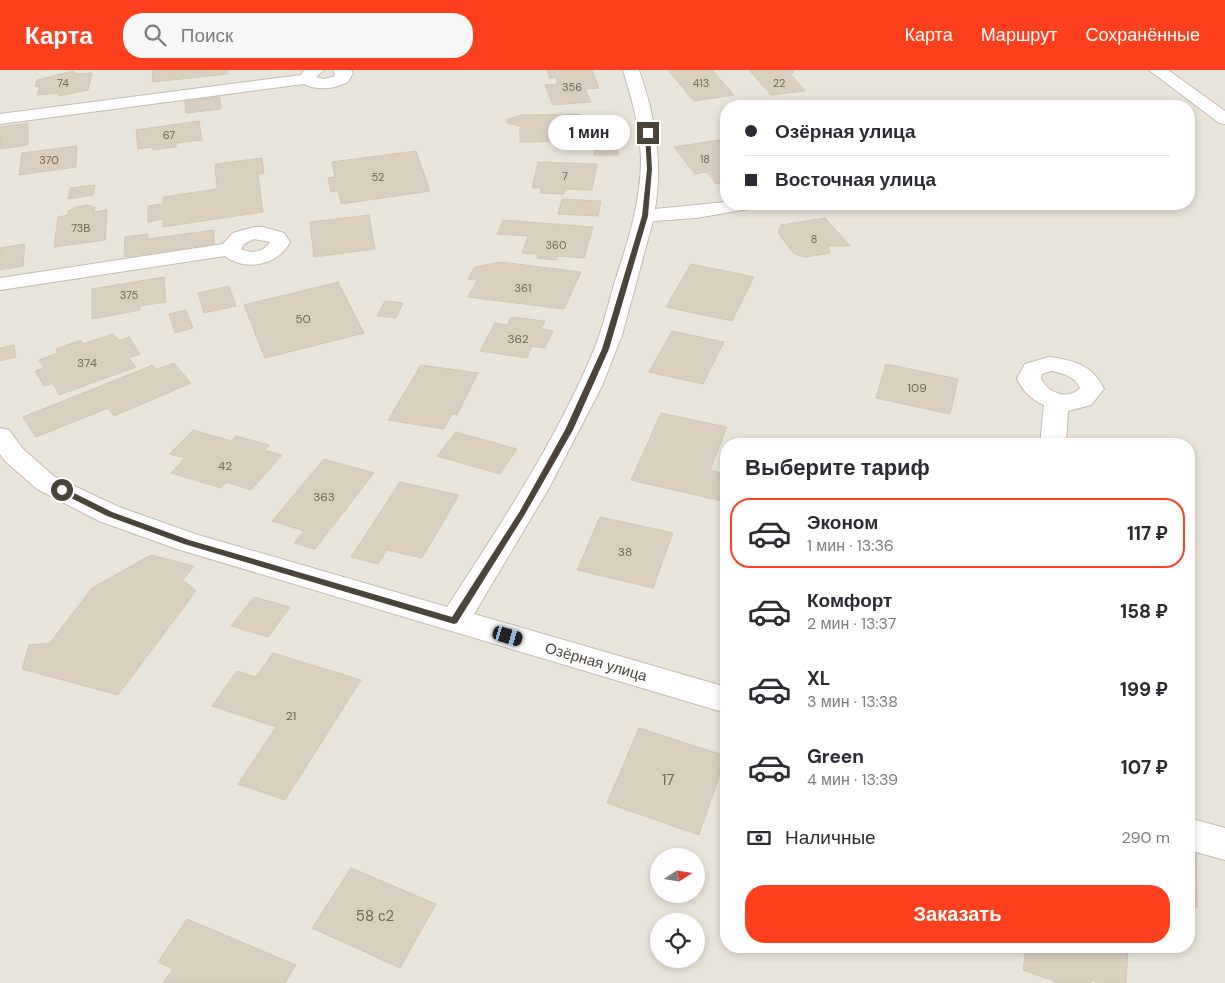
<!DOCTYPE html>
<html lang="ru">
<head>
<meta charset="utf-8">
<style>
  :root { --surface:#fff; --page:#f7f7f7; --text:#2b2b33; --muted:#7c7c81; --line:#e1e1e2; --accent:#fc3f1d }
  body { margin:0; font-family:"DM Sans",sans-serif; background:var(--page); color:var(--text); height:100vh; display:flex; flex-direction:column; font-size:19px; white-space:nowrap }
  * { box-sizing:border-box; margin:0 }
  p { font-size:16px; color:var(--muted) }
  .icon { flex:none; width:28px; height:28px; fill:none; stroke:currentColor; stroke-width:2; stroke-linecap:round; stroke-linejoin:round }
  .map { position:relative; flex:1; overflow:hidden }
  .panel { position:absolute; left:720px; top:368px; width:475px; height:515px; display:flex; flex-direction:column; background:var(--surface); border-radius:20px; box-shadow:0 2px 8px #0003 }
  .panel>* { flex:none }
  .banner { position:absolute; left:720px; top:30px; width:475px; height:110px; border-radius:20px; box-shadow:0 2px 8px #0003; display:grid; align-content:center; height:110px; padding:0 25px; background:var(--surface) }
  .needle { width:32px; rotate:78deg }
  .tools { position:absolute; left:650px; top:778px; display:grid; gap:10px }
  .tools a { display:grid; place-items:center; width:55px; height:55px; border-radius:50%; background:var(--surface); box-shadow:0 2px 8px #0003; font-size:25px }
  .end { position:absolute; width:22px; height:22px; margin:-11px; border:6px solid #4b4439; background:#fff; box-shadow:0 0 0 2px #fff }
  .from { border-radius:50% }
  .bubble { position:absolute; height:35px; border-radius:18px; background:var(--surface); box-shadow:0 2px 8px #0003; font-size:16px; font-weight:700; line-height:35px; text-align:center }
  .car { position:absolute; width:15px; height:30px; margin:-15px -8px; border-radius:6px; box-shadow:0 0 4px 1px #0007; background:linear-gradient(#222 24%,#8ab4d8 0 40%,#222 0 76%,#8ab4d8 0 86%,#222 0) }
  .banner b { display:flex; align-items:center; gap:18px; height:48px; font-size:19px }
  .banner b+b { border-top:1px solid var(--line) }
  .banner i { width:12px; height:12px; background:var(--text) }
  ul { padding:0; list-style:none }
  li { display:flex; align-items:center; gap:15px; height:70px; margin:0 10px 8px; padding:0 15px; border:2px solid transparent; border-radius:20px }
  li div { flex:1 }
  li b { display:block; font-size:19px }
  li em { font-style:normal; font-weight:700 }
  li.selected { border-color:var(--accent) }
  li>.icon { width:45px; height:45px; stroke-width:1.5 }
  h2 { padding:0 25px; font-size:22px; line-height:60px }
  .pay { display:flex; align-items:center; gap:12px; height:55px; padding:0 25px; font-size:19px }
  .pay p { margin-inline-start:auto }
  .action { display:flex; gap:10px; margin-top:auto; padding:10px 25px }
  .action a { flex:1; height:58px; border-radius:20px; background:var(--accent); color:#fff; font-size:20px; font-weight:700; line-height:58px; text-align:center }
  header { display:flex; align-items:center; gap:30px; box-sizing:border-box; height:70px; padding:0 25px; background:var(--accent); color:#fff }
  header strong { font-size:24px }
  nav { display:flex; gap:28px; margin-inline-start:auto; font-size:18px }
  .search { width:350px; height:45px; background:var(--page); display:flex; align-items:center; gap:12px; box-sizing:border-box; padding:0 18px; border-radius:20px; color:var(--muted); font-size:19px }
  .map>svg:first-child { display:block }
  .residential { fill:#eae5da; fill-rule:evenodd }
  .building { fill:#d8cfc1; stroke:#d3c7b4 }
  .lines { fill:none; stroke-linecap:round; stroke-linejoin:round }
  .minor-casing { stroke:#c2bbae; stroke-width:2 }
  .minor { fill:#fff; fill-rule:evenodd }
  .route { fill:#4b4439 }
  .labels { text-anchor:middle; stroke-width:5; stroke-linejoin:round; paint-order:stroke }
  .far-number-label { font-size:11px; fill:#6e675b }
  .number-label { font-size:12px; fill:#6e675b }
  .street-label { font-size:15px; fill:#4b4439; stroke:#fff }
  .near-number-label { font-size:15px; fill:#6e675b }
</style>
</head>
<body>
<header>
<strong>Карта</strong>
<div class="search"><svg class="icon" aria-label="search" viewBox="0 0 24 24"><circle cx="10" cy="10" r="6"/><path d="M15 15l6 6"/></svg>Поиск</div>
<nav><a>Карта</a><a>Маршрут</a><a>Сохранённые</a></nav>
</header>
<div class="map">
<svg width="1225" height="913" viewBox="0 0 1225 913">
  <rect width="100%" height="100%" fill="#f6f3ec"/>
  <path class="residential" d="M0 0H1225V913H0ZM726 36H1189V134H726ZM726 374H1189V876H726ZM659 786H696V824H659ZM659 851H696V889H659Z"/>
  <path class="building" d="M153 0H228V4L152 12Z
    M547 0H592L599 18 585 19 591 32 553 35 545 15 558 14 556 7 550 8Z
    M668 0H712L734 25 694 31Z
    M749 0H794L791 5 805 21 771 25Z
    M73 1 77 4 92 3 88 20 59 26V23L37 25 40 17 35 16 37 10Z
    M220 27 221 39 186 43 185 31Z
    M576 44 587 47V51L576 54 578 71 520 72V56L507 53 508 49 521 45Z
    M199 51 202 70 176 73V77L153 80V77L138 79 136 60Z
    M28 53V75L0 79 1 57Z
    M595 69H618V85H594Z
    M726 69V112L716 114 707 102 695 104 674 77Z
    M77 76 76 97 19 105 22 83Z
    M416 81 430 121 341 134 338 121 331 122 328 108 335 107 332 92Z
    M262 88 264 103 258 104 263 142 163 157V149L148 152V136L163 134V127L217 119 215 94Z
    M538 92 597 94 592 120 565 119 564 124 540 123 541 118H532Z
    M95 115 93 125 68 129 70 118Z
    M562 129 601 131 598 146 558 144Z
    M87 135 95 137 94 142 107 140 105 170 54 177 58 147 68 145V141L76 137Z
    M369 145 375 179 314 187 310 152Z
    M825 148 850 176H828L830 183 806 187 794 184 778 163 781 155Z
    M503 150 593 157 584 188 557 186 556 190 537 188 538 184 522 183 528 166 497 164Z
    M214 160V174L124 187 125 167 148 164V169Z
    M25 174 23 196 0 200V178Z
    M501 192 581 202 564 239 468 227 477 210 468 209 475 197Z
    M691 194 754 207 732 251 666 237Z
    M164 207 166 232 140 236V240L92 249V219Z
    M338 212 364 263 265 288 244 235Z
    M229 216 236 236 204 243 198 223Z
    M385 231 403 233 396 248 377 246Z
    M186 240 193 258 175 263 169 244Z
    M511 247 545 251 541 259 553 261 545 278 532 276 527 288 480 281 495 253 507 255Z
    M672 261 724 272 703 314 649 302Z
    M113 264 119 271 129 267 140 284 129 288 136 297 59 325 53 313 44 316 35 301 44 298 39 290 58 283 56 279 81 270 83 274Z
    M14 275 16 287 0 291V278Z
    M174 293 191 313 114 346 108 338 36 367 23 347 153 295 157 299Z
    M886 294 958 309 950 344 876 328Z
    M421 295 478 303 457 345 452 344 444 359 388 350Z
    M661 343 727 357 710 400 726 404V432L631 410Z
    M193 360 232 371 236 366 269 375 265 380 282 385 251 420 226 412 221 418 171 403 185 388 169 384Z
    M456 362 517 379 500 404 437 386Z
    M324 389 374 403 315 479 294 473 304 461 272 451Z
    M400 412 459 425 422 488 387 480 378 494 351 487Z
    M600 447 673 463 653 518 577 500Z
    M151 485 194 496 183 510 196 521 118 625 22 599 29 575 50 573 92 518Z
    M254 527 290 537 268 567 231 556Z
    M273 583 361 610 285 730 238 714 276 657 212 636 237 601 256 607Z
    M639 658 726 686 699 765 607 733Z
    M1189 776 1196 778 1197 838 1189 836Z
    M351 798 436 834 400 898 312 858Z
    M187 849 296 895 285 913H163L173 899 158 892Z
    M1026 876H1128L1126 913H1100L1091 910V913H1059L1023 900Z"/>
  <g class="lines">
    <defs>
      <path id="minor" d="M304 0H324L316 7 324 9 335 6 333 0H351L353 3 348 12C333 19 319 21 304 14L0 54V44L301 5Z
        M623 0H639C655 46 663 90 655 139L726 132V134H757L754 138 696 148 653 151 622 265 602 316 549 418 474 544 726 617V643L177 479 99 451 37 419 5 391 0 384V358L9 360 23 379 55 407 119 437 195 464 447 537C501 454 556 371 594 280 603 258 608 234 615 211 628 172 641 131 641 89 640 58 632 29 623 0Z
        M1149 0H1168L1225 41V54L1219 53Z
        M254 157H263L284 163 290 172C279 195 245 202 225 186L0 220V208L223 174 233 163ZM254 169 270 172C264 182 252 184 241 179L244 174Z
        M1049 287C1073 290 1093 295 1104 319L1091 335 1068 341 1066 374H1040L1044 335C1031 329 1023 322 1017 308L1025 294ZM1051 301C1062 303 1075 306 1080 318 1068 331 1047 323 1041 308L1042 304Z
        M1189 748 1225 758V790L1189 780Z"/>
    </defs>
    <use href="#minor" class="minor-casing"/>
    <use href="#minor" class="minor"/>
  </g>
  <path class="route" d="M648 61 650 63 652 99 648 146 609 279 573 360 525 444 457 553 454 554 184 474 107 446 59 422V418H64L112 442 189 470 452 547 520 441 565 360 602 279 642 146 647 99 645 63Z"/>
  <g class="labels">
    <g class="far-number-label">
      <text x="63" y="17">74</text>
      <text x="701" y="17">413</text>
      <text x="779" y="17">22</text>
      <text x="572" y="21">356</text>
      <text x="169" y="69">67</text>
      <text x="705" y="93">18</text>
      <text x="49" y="94">370</text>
      <text x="565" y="110">7</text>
      <text x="378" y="111">52</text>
      <text x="81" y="162">73В</text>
      <text x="814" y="173">8</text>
      <text x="556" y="179">360</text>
      <text x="523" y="222">361</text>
      <text x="129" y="229">375</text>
    </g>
    <g class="number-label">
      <text x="303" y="253">50</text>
      <text x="518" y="273">362</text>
      <text x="87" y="297">374</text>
      <text x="917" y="322">109</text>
      <text x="225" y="400">42</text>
      <text x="324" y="431">363</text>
      <text x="625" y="486">38</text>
      <text x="291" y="650">21</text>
    </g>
    <g class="street-label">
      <text transform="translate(596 592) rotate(16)" y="5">Озёрная улица</text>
    </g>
    <g class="near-number-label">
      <text x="668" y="715">17</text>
      <text x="375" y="851">58 с2</text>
    </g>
  </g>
</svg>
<div class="tools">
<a><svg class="needle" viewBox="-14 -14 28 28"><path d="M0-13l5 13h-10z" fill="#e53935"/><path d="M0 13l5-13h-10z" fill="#7c7c81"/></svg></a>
<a><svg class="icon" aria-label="locate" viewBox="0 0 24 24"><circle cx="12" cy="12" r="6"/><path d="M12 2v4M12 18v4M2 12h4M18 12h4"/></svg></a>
</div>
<i class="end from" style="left:62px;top:420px"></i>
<i class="end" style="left:648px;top:63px"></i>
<div class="bubble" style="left:548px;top:45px;width:82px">1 мин</div>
<i class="car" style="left:508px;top:566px;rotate:106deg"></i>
<div class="banner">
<b><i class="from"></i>Озёрная улица</b>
<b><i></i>Восточная улица</b>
</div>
<section class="panel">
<h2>Выберите тариф</h2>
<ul>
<li class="selected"><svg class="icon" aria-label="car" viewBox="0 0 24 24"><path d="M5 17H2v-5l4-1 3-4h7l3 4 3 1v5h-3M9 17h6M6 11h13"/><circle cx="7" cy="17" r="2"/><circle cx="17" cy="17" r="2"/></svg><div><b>Эконом</b><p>1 мин · 13:36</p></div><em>117 ₽</em></li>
<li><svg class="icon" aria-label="car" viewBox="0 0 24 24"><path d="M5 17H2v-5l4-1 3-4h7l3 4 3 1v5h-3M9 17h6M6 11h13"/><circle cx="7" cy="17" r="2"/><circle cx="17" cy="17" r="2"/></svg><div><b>Комфорт</b><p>2 мин · 13:37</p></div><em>158 ₽</em></li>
<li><svg class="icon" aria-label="car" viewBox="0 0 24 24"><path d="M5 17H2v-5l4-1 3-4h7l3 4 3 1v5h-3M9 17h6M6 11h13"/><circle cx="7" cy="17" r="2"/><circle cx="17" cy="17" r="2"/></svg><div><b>XL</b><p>3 мин · 13:38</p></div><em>199 ₽</em></li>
<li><svg class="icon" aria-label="car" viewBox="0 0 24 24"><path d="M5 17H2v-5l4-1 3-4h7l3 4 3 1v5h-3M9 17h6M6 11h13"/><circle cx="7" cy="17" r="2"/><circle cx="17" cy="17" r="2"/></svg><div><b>Green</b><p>4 мин · 13:39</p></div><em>107 ₽</em></li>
</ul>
<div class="pay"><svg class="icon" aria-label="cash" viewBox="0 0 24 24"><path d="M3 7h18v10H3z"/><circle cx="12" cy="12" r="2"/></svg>Наличные<p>290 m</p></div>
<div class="action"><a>Заказать</a></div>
</section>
</div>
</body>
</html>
